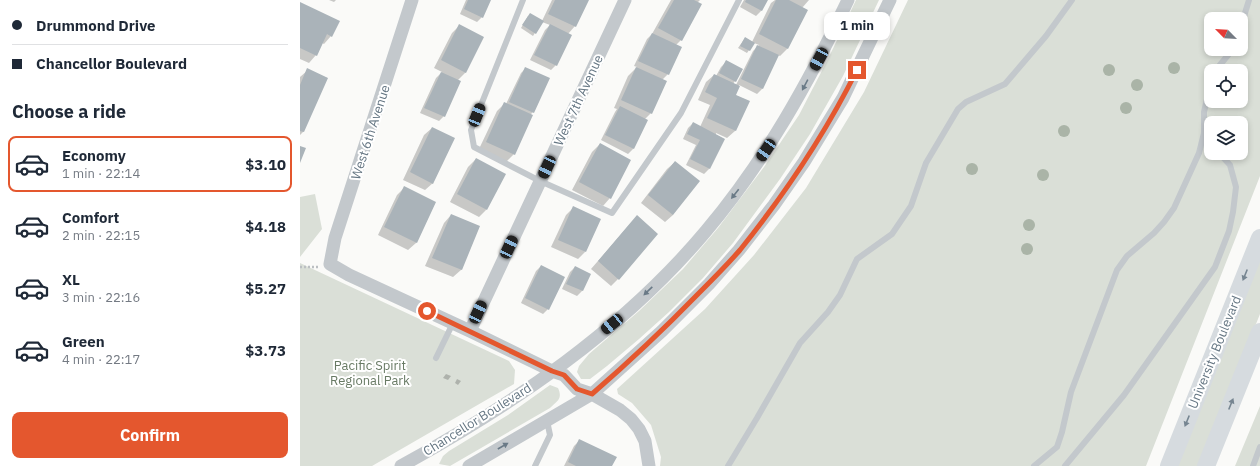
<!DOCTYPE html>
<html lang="en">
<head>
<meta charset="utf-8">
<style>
  :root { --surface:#fff; --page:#f6f6f7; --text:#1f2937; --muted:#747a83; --line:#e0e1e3; --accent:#e4572e }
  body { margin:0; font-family:"IBM Plex Sans",sans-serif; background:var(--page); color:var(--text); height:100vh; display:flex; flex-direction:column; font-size:15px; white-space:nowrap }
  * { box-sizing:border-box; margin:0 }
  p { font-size:13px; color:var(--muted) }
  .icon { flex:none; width:22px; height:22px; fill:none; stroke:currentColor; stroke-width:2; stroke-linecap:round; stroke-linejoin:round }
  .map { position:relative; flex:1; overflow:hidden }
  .drawer { display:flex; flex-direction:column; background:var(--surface); width:300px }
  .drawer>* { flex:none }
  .top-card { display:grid; align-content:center; height:88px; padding:0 12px; background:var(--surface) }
  .needle { width:26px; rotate:294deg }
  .fabs { position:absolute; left:904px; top:12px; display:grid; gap:8px }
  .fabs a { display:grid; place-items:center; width:44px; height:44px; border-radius:8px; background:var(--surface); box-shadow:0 2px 6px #0003; font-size:20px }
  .end { position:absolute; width:18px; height:18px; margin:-9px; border:5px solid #e4572e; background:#fff; box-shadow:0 0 0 2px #fff }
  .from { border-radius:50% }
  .bubble { position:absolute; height:28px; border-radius:8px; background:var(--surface); box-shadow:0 2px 6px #0003; font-size:13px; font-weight:800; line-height:28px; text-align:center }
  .car { position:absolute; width:12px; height:24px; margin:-12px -6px; border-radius:5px; box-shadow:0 0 3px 1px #0007; background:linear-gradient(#222 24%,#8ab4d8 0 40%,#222 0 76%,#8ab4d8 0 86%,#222 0) }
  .top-card b { display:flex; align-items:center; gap:14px; height:38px; font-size:15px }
  .top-card b+b { border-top:1px solid var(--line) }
  .top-card i { width:10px; height:10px; background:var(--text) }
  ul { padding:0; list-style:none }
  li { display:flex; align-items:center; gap:12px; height:56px; margin:0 8px 6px; padding:0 4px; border:2px solid transparent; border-radius:8px }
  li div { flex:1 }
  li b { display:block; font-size:15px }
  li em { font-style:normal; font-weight:800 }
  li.selected { border-color:var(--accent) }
  li>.icon { width:36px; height:36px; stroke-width:1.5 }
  h2 { padding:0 12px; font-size:18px; line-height:48px }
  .cta { display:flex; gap:8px; margin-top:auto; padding:8px 12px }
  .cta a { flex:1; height:46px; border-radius:8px; background:var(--accent); color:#fff; font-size:16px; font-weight:800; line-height:46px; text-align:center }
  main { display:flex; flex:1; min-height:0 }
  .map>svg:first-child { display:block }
  .green { fill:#dadfd7; fill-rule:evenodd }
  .shadow { fill:#0003 }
  .building { fill:#aab3b9 }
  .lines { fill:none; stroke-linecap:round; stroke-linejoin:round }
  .path { stroke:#bbbfc2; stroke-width:2.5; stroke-dasharray:2 2; stroke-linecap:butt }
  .service { stroke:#c3c8cc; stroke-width:6 }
  .minor { stroke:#c3c8cc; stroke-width:13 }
  .secondary { stroke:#d6dbdf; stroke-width:18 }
  .tree { fill:#aab4a7 }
  .oneway { fill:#6a7a87 }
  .oneway2 { fill:#768591 }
  .route { stroke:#e4572e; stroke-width:5 }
  .labels { text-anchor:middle; stroke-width:4; stroke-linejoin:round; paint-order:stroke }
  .street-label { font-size:13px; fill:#657683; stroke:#fff }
  .park-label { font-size:13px; fill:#687a64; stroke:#fff }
</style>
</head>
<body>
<main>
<section class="drawer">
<div class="top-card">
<b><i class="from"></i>Drummond Drive</b>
<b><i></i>Chancellor Boulevard</b>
</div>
<h2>Choose a ride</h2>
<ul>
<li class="selected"><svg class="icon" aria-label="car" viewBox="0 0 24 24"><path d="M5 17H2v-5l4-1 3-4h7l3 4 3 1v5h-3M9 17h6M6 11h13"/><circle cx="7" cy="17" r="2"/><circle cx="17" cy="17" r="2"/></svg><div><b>Economy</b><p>1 min · 22:14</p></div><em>$3.10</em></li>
<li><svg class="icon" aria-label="car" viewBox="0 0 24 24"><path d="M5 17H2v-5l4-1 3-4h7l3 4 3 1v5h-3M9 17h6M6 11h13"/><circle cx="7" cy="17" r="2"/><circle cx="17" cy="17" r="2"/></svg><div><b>Comfort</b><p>2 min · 22:15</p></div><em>$4.18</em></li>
<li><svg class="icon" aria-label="car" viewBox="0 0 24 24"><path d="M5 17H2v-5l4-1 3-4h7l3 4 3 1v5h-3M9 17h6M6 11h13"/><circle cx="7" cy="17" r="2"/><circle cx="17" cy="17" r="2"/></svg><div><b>XL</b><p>3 min · 22:16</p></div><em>$5.27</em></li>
<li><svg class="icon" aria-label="car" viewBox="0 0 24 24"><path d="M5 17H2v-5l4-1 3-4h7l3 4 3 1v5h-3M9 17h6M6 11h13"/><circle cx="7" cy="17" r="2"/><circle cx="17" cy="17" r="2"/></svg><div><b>Green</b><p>4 min · 22:17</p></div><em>$3.73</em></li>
</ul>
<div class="cta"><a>Confirm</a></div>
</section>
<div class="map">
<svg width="960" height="466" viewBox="0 0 960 466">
  <rect width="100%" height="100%" fill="#fafaf8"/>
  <path class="green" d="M556 0H579L543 76 510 134 480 179 433 243 403 278 369 312 339 339 307 366 290 379H281L277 372 279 366 289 354 339 311 383 269 418 228 464 167 499 115 528 59Z
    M608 0H960V176L846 466H360L361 457 351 425 332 403 318 394 317 389 405 309 454 255 506 188 564 92ZM911 19H941V49H911ZM911 71H941V101H911ZM911 123H941V153H911Z
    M15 194 22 229 0 257V197Z
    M960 249V314L899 466H873Z
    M0 263 209 361 215 370 214 384 72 466H0Z
    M250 385 258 388C263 399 257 401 250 408L150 466 139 464 143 456 149 451 208 415Z
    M960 406V466H935Z"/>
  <path class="shadow" d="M29 0H36L34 2Z
    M166 0H190L182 17 177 22 160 14Z
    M252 0H288L275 26 268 34 256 65 251 70 230 60 245 30 250 25 242 22 233 36 221 28 228 16 242 21Z
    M371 0H400L397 3 381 40 376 45 368 74 362 80 351 113 345 119 347 120 333 149 328 154 301 140 315 112 317 109 314 108 328 76 337 67 334 66 347 39 352 34Z
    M444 0H467L461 11 456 16 440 7Z
    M475 0H509L502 8 507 10 487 49 480 56 478 55 462 89 457 94 439 85 435 95 448 101 435 131 427 138 416 133V135L424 139 409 169 404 174 386 165 396 145 383 139 388 128 393 123 400 127 410 105 398 100 406 82 414 75 416 76 421 67 426 62 435 81 433 84 436 85 453 51 459 45 454 43 447 53 438 48 445 38 452 42 471 3Z
    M0 3 31 36 24 44 22 43 16 55 9 63 0 59Z
    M159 26 166 72 158 80 144 116 139 121 120 113 136 78 142 72 134 68 152 33Z
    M226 68 233 112 230 115 214 154 206 162 179 149 197 111 204 104H206L221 73Z
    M8 70 27 78 3 132 0 135V77Z
    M132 128 133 183 125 190 103 180 124 135Z
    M300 144 310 198 303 206 272 190 292 152Z
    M176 159 186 210 179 217 150 202 168 167Z
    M375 162 373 215 365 222 341 203 367 169Z
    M104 188 135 203 116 243 108 250 78 235 97 195Z
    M273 208 285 252 278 259 251 247 266 215Z
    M151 215 179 227 161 270 153 277 125 266 144 223Z
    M330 224 318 279 311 286 291 269Z
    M241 266 248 309 243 314 221 303 236 271Z
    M275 267 290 274 282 291 277 296 262 289 270 272Z
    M146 374 151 376 148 380 143 378Z
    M157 379 161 381 158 385 155 383Z
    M279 441 311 466H264L274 446Z"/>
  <path class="building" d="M168 0H191L183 18 164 9Z
    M255 0H289L276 27 248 14Z
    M374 0H394L402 4 382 41 358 28Z
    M446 0H468L462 11 445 2Z
    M476 0H489L508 10 488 49 459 34Z
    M0 2 40 21 32 37 27 34 17 56 0 48Z
    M230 13 244 21 236 34 222 25Z
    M159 24 184 37 166 73 141 60Z
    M250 24 272 35 257 66 234 55Z
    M352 33 382 47 369 75 338 61Z
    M445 37 455 43 450 51 440 46Z
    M457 45 479 55 463 89 441 79Z
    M426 60 443 69 436 82 419 73Z
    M225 67 250 78 234 113 209 102Z
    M336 67 367 81 352 114 321 100Z
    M7 68 28 78 4 132 0 131V85Z
    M141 72 161 81 145 117 124 108Z
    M414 74 440 86 436 95 450 101 436 131 407 118 417 98 405 92Z
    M204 102 233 115 215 155 186 142Z
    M320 106 348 120 334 149 305 135Z
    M393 122 425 139 410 169 390 159 400 140 387 134Z
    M132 127 155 138 133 184 110 172Z
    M300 143 331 160 311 199 279 182Z
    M0 146 6 148 0 163Z
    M176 158 206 174 187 210 157 194Z
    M375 161 400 181 373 215 348 195Z
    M104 186 136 202 117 243 84 227Z
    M273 206 301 219 286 252 258 240Z
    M151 214 180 226 162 270 132 258Z
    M337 215 358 234 319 280 298 261Z
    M241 265 265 277 249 310 225 298Z
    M275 266 291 274 283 291 266 284Z
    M279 439 317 457 312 466H276L268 462Z"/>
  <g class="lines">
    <path class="path" d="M0 267H18"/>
    <path class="service" d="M223 0 171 130 174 147 240 181 312 213 381 113 439 0
      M941 30 945 13 949 0
      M915 71 933 49
      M904 133 911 143
      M136 358 153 323
      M235 466 250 435 247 421
      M428 466 457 418 500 343 528 312 540 295 557 259 592 234 611 206 626 163 658 109 666 102 705 84 746 36 772 0
      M734 466 757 447 762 432 771 392 817 270 827 256 854 233 864 222 874 208 899 153 904 133V112L911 82
      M765 466 824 395 915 267 929 231 933 212 936 187 930 165 919 153
      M953 466 960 447"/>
    <path class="minor" d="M112 0 35 238 30 264 49 275 170 331 252 371 264 375 277 389 292 394 320 410 331 419 339 429 345 441 349 466
      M170 331 325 0
      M101 466C214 404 323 330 406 231 465 161 509 82 548 0
      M169 466 292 394 362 331 409 284 439 250 474 205 504 162 543 98 590 0"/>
    <path class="secondary" d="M869 466 960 238
      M906 466 960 332"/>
  </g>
  <g class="tree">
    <circle cx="874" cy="68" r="6"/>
    <circle cx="809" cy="70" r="6"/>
    <circle cx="837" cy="85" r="6"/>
    <circle cx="826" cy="108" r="6"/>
    <circle cx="764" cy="131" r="6"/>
    <circle cx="672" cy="169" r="6"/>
    <circle cx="743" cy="175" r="6"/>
    <circle cx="729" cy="225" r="6"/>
    <circle cx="727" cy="249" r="6"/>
  </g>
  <defs><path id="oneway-solid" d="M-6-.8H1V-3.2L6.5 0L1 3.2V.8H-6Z"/></defs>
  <g class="oneway">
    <use href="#oneway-solid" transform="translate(505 85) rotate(118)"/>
    <use href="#oneway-solid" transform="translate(435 194) rotate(128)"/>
    <use href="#oneway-solid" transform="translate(348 291) rotate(136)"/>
    <use href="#oneway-solid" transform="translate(203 446) rotate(-30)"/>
  </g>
  <g class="oneway2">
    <use href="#oneway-solid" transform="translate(945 275) rotate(112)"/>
    <use href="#oneway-solid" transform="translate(931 404) rotate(-68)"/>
    <use href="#oneway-solid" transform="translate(887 421) rotate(112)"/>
  </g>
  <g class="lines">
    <path class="route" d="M127 311 252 371 264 375 277 389 292 394C329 362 364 329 398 294 412 280 427 265 440 250 485 194 525 134 557 70"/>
  </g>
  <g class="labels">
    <g class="street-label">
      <text transform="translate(278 100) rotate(-65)" y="5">West 7th Avenue</text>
      <text transform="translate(70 132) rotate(-72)" y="5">West 6th Avenue</text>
      <text transform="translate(914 352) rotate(-68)" y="5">University Boulevard</text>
      <text transform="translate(177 419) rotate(-32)" y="5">Chancellor Boulevard</text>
    </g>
    <g class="park-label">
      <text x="70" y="370">Pacific Spirit<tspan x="70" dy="15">Regional Park</tspan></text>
    </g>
  </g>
</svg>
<div class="fabs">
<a><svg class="needle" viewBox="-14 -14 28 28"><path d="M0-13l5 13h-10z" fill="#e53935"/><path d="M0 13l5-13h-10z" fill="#747a83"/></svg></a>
<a><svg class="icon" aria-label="locate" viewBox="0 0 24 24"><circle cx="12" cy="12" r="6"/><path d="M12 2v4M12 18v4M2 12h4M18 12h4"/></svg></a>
<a><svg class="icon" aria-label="layers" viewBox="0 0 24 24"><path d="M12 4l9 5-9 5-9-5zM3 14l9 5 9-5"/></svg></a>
</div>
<i class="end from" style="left:127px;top:311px"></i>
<i class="end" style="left:557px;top:70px"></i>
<div class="bubble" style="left:524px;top:12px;width:66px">1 min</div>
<i class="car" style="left:519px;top:59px;rotate:208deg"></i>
<i class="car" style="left:177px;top:115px;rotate:22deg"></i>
<i class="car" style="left:466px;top:150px;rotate:214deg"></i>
<i class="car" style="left:247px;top:167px;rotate:205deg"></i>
<i class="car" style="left:209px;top:247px;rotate:25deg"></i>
<i class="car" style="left:178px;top:312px;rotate:25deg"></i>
<i class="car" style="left:312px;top:324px;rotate:231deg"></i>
</div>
</main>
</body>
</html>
